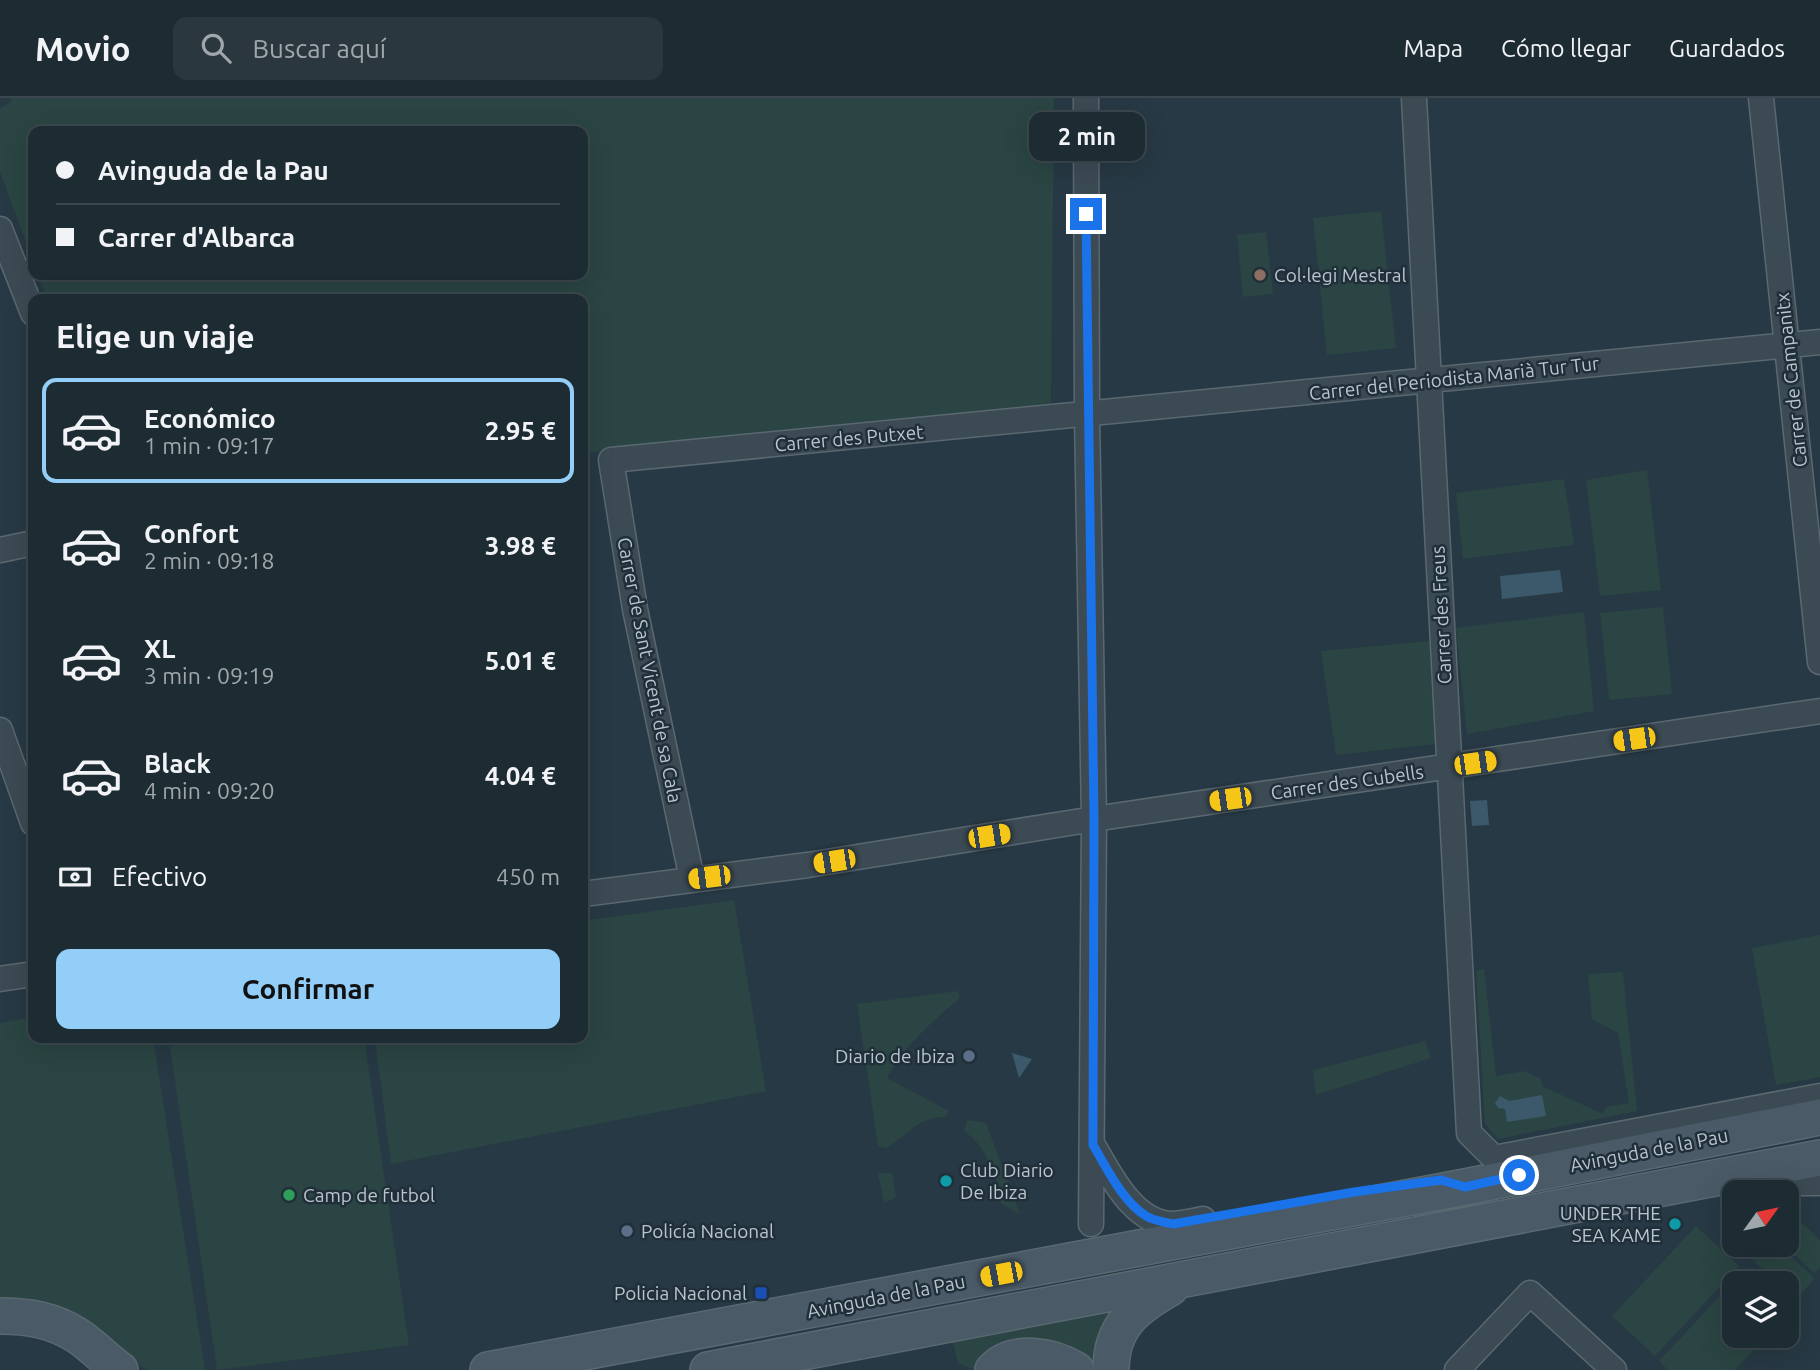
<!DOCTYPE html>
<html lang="es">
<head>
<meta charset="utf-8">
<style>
  :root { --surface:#1d2b33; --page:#2a373f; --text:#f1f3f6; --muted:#a0a7ac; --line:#3b474e; --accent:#93cef9 }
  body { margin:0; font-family:Ubuntu,sans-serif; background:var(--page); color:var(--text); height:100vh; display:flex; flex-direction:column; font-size:26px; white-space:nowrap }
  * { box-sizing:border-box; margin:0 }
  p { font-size:23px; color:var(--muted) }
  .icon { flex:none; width:38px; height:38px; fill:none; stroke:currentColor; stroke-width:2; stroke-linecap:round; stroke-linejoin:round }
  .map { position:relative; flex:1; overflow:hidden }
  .drawer { position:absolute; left:28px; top:196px; width:560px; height:749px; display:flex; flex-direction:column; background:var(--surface); border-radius:14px; box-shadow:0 7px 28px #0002,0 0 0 2px var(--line) }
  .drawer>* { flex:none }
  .hud { position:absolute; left:28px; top:28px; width:560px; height:154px; border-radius:14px; box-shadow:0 7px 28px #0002,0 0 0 2px var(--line); display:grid; align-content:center; height:154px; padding:0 28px; background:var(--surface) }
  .needle { width:46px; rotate:57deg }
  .fabs { position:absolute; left:1722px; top:1082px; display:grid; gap:14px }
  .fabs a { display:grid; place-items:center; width:77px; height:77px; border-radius:14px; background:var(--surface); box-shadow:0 7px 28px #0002,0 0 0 2px var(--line); font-size:35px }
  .end { position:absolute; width:32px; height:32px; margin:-16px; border:9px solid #1a73e8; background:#fff; box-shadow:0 0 0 4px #fff }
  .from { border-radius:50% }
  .bubble { position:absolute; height:49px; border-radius:14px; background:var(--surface); box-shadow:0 7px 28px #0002,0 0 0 2px var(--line); font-size:23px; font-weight:600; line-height:49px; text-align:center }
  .car { position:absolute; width:21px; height:42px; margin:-21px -10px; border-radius:9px; box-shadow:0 0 5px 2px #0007; background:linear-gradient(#f5c518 24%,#345 0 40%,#f5c518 0 76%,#345 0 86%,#f5c518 0) }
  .hud b { display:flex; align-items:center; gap:24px; height:66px; font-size:26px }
  .hud b+b { border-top:2px solid var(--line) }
  .hud i { width:18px; height:18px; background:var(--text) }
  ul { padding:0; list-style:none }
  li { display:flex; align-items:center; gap:21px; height:105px; margin:0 14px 10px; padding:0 14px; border:4px solid transparent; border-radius:14px }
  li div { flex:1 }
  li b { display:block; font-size:26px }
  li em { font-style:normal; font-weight:600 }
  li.selected { border-color:var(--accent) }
  li>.icon { width:63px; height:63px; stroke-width:1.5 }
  h2 { padding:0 28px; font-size:32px; line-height:84px }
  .pay { display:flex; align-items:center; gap:18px; height:77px; padding:0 28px; font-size:26px }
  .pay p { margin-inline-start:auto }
  .action { display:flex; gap:14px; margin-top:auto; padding:14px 28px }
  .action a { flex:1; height:80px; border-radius:14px; background:var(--accent); color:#111; font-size:28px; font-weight:600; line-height:80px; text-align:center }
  header { display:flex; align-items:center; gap:42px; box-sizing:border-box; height:98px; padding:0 35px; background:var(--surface); border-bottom:2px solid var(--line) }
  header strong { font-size:33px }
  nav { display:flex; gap:38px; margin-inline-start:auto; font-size:24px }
  .search { width:490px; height:63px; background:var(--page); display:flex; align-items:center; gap:18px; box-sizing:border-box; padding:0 24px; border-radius:14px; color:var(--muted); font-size:26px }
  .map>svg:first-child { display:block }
  .green { fill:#2a4543 }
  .water { fill:#3c596b }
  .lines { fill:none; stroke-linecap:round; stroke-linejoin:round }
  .street-casing { stroke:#5a6871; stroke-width:27 }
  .secondary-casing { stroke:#5a6871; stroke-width:38 }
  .street { stroke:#3c4a54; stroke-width:24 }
  .secondary { stroke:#4a5a67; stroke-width:35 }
  .route { stroke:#1a73e8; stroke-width:9 }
  .education-dot { fill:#8d6e63; stroke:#202f39; stroke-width:2.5 }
  .service-dot { fill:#5c6f8a; stroke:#202f39; stroke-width:2.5 }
  .culture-dot { fill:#0f9aa8; stroke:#202f39; stroke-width:2.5 }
  .leisure-dot { fill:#2e9e5b; stroke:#202f39; stroke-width:2.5 }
  .transit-dot { fill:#1a4fb4; stroke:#202f39; stroke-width:2.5 }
  .labels { text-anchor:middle; stroke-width:5; stroke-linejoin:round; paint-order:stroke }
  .poi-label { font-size:19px; fill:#b9c5cd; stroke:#202f39; text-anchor:start }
  .street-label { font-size:19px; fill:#b9c5cd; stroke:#202f39 }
</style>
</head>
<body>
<header>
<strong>Movio</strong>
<div class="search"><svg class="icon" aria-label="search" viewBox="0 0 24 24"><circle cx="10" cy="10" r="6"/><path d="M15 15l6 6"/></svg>Buscar aquí</div>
<nav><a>Mapa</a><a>Cómo llegar</a><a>Guardados</a></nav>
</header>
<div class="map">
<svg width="1820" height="1272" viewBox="0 0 1820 1272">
  <rect width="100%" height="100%" fill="#273944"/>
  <path class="green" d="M10 0H1054L1051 310 583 355V201H47L38 177H583V33H33V163L0 74V10L11 4Z
    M1381 113 1396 250 1327 257 1313 120Z
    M1266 134 1273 196 1243 199 1237 137Z
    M1647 372 1661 492 1600 498 1586 382Z
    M1564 381 1574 447 1463 461 1456 395Z
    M1663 509 1672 596 1609 602 1600 515Z
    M1584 514 1594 613 1467 636 1456 530Z
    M1430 543 1436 646 1336 657 1321 553Z
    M734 802 766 993 391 1066 375 940H583V823Z
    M1820 837V979L1776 987 1752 850Z
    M1484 871 1496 978 1525 973 1541 981 1542 988 1603 1016 1606 1009 1629 1005 1618 935 1592 921 1588 876 1623 874 1637 1013 1498 1041 1485 1026 1476 873Z
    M958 893 960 900C934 922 903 949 887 980L949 1013 945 1019C916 1020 909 1036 887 1050L878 1048 857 906Z
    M33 919V940H153L205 1272H147L113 1252 0 1204V925Z
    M227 940H364L409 1247 217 1272 170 948Z
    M1425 943 1431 960 1316 997 1313 972Z
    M967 1022 986 1025 1020 1116 995 1102 997 1079 992 1076C987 1056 980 1045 964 1033Z
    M878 1075H892L896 1099 884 1105Z
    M1797 1120 1820 1142V1169L1814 1175 1783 1146H1787V1131Z
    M1696 1128 1739 1168 1655 1258 1612 1218Z
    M1770 1146H1777L1815 1180 1796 1202 1787 1193V1185H1777L1754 1163Z
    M1743 1173 1755 1185H1734V1237H1768L1735 1272H1668L1659 1263Z
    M1121 1207 1102 1272H1084L988 1259 974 1272 958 1265 952 1241Z"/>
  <path class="water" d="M1560 472 1563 494 1502 501 1500 478Z
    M1487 702 1489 727 1472 728 1470 703Z
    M1012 955 1032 961 1019 980Z
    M1542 997 1546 1018 1507 1024 1505 1011 1498 1010 1495 1005 1500 998 1509 1003Z"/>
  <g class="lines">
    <defs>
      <path id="street" d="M1086 0 1087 317 1094 721 1091 1126
        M1414 0 1469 1035 1494 1060 1820 998
        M1761 0 1820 564
        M0 131 33 215
        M0 452 33 445
        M0 632 33 725
        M692 781 635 511 611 362 1820 244
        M583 796 808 767 1094 721 1820 613
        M0 881 33 876
        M1094 1049C1111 1078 1135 1128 1175 1126 1184 1125 1194 1123 1203 1121
        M1754 1076 1791 1085H1820
        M1457 1272 1530 1195 1614 1272"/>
      <path id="secondary" d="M0 1218C29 1218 53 1222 78 1238 93 1248 106 1262 120 1272
        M488 1272 1465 1089 1820 1019
        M708 1272 1820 1060
        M993 1272C1014 1250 1053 1258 1076 1272
        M1111 1272C1111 1228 1135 1210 1170 1190"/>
    </defs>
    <use href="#street" class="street-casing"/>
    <use href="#secondary" class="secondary-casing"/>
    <use href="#street" class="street"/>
    <use href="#secondary" class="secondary"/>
  </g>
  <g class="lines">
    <path class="route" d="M1086 116 1094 721 1093 1047C1107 1070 1122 1103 1146 1118 1154 1123 1165 1124 1173 1126L1354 1094 1441 1082 1465 1089 1519 1077"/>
  </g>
  <circle class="education-dot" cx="1260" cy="177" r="7"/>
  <g class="service-dot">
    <circle cx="969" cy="958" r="7"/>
    <circle cx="627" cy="1133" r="7"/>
  </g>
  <g class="culture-dot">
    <circle cx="946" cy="1083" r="7"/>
    <circle cx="1675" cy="1126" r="7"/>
  </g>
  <circle class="leisure-dot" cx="289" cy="1097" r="7"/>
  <rect class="transit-dot" x="754" y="1188" width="14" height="14" rx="3.5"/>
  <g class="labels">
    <g class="poi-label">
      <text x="1274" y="184">Col·legi Mestral</text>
      <text x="955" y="965" text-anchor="end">Diario de Ibiza</text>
      <text x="960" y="1079">Club Diario<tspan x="960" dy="22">De Ibiza</tspan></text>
      <text x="303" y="1104">Camp de futbol</text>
      <text x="1661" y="1122" text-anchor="end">UNDER THE<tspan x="1661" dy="22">SEA KAME</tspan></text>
      <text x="641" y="1140">Policía Nacional</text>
      <text x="747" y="1202" text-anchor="end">Policia Nacional</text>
    </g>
    <g class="street-label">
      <text transform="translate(1454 280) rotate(-6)" y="7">Carrer del Periodista Marià Tur Tur</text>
      <text transform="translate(1791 282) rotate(-96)" y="7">Carrer de Campanitx</text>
      <text transform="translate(849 340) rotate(-5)" y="7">Carrer des Putxet</text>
      <text transform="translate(1441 517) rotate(-93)" y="7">Carrer des Freus</text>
      <text transform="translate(650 572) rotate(79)" y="7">Carrer de Sant Vicent de sa Cala</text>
      <text transform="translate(1347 684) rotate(-8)" y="7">Carrer des Cubells</text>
      <text transform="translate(1649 1052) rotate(-11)" y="7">Avinguda de la Pau</text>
      <text transform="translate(886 1198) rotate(-11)" y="7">Avinguda de la Pau</text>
    </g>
  </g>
</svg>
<div class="fabs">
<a><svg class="needle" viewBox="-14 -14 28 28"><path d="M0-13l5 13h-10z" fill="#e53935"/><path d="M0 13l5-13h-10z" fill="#a0a7ac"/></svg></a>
<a><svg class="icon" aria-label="layers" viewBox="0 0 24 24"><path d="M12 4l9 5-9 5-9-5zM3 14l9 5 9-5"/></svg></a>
</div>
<i class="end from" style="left:1519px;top:1077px"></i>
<i class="end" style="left:1086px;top:116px"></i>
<div class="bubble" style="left:1029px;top:14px;width:116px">2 min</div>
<i class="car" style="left:1634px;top:641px;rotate:262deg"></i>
<i class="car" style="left:1475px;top:665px;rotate:82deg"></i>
<i class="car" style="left:1230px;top:701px;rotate:262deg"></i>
<i class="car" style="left:989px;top:738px;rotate:81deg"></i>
<i class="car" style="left:834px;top:763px;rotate:261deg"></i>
<i class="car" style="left:709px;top:779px;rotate:263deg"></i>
<i class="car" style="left:1001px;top:1176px;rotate:259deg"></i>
<div class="hud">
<b><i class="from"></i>Avinguda de la Pau</b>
<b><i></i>Carrer d'Albarca</b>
</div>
<section class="drawer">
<h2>Elige un viaje</h2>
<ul>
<li class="selected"><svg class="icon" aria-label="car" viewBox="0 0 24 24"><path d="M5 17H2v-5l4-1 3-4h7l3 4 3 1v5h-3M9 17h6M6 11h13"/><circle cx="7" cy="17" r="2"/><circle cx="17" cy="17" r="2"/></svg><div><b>Económico</b><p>1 min · 09:17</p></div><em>2.95 €</em></li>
<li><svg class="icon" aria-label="car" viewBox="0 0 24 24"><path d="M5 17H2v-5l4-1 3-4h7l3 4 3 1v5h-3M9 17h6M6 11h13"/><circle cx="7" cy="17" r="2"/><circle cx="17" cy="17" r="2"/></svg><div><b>Confort</b><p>2 min · 09:18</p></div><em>3.98 €</em></li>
<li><svg class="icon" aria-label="car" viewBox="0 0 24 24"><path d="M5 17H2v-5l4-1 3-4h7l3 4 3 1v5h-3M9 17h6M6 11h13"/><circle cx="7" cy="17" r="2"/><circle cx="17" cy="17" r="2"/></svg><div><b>XL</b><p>3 min · 09:19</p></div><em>5.01 €</em></li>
<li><svg class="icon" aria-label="car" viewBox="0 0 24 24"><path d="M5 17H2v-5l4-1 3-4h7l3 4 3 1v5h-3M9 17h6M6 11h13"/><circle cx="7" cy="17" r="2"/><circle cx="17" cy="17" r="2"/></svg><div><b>Black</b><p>4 min · 09:20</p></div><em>4.04 €</em></li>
</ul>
<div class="pay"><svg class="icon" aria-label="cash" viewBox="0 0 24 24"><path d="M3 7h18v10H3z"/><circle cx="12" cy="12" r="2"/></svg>Efectivo<p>450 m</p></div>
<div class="action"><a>Confirmar</a></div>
</section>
</div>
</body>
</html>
